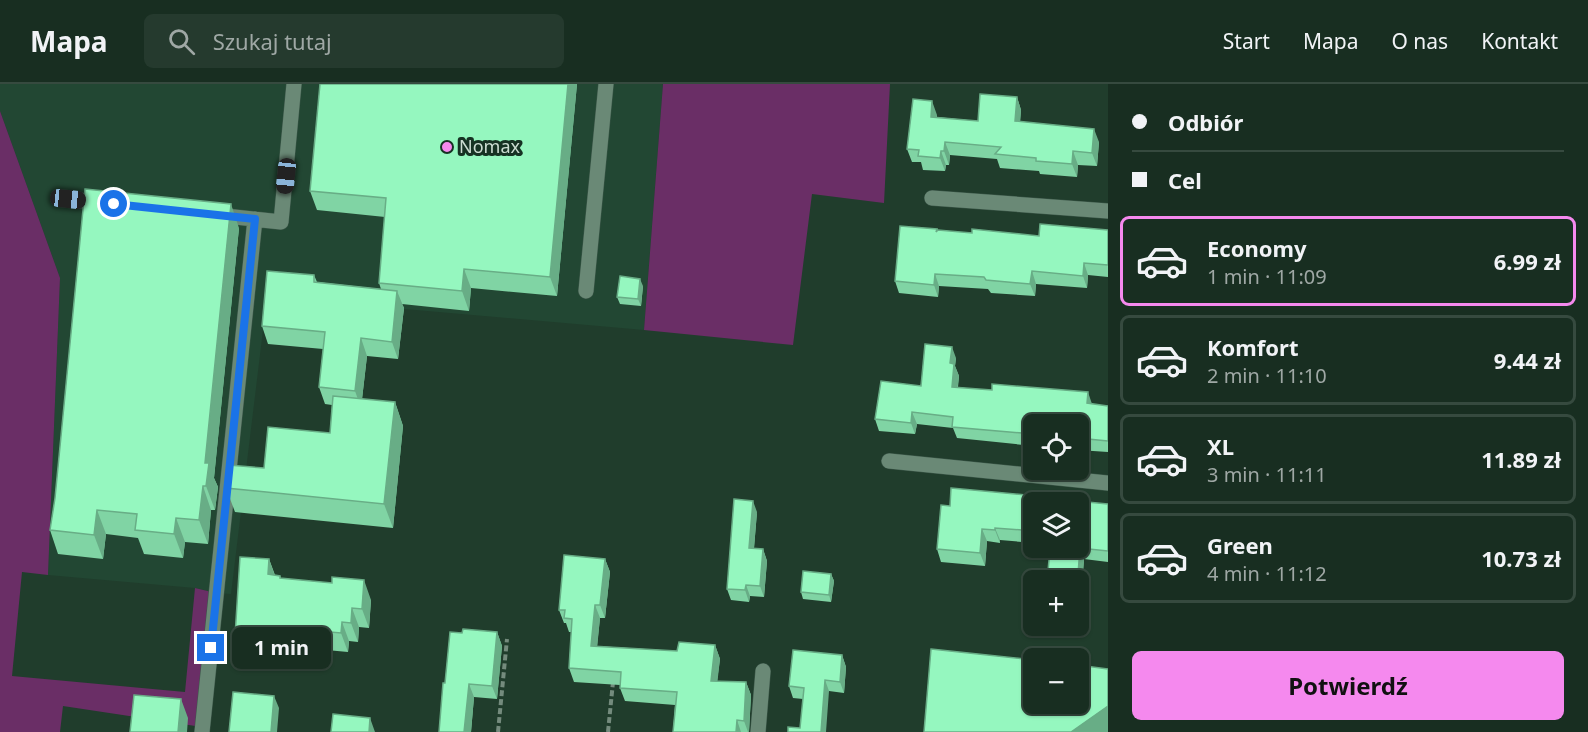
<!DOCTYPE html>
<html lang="pl">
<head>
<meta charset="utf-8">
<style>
  :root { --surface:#182e21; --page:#253a2e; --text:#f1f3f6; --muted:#9fa8a5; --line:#364a3f; --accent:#f589ee }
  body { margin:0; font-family:"Noto Sans",sans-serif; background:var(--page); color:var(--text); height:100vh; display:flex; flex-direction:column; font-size:22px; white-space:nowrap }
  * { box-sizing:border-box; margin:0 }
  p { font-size:20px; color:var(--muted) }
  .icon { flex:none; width:33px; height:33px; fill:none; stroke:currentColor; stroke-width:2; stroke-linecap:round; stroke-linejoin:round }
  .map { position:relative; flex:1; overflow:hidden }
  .panel { display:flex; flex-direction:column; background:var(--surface); width:480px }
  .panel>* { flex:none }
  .banner { display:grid; align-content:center; height:132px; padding:0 24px; background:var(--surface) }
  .buttons { position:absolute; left:1023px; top:330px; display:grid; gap:12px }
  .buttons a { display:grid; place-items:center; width:66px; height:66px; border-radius:9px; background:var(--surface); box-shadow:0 2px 4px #0004,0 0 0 2px var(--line); font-size:30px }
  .end { position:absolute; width:27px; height:27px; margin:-14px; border:8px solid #1a73e8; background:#fff; box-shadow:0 0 0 3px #fff }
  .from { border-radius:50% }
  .bubble { position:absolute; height:42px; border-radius:9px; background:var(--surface); box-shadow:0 2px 4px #0004,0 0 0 2px var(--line); font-size:20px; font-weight:700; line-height:42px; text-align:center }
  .car { position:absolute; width:18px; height:36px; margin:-18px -9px; border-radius:8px; box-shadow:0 0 4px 2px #0007; background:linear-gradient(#222 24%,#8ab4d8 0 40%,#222 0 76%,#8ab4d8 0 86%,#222 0) }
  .banner b { display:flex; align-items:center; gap:21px; height:57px; font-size:22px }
  .banner b+b { border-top:2px solid var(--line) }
  .banner i { width:15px; height:15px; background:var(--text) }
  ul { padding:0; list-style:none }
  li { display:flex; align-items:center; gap:18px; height:90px; margin:0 12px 9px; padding:0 12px; border:3px solid var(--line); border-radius:9px }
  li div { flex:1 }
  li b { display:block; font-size:22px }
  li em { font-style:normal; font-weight:700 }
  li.selected { border-color:var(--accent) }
  li>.icon { width:54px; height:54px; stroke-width:1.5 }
  .action { display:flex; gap:12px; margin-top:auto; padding:12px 24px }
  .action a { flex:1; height:69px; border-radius:9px; background:var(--accent); color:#111; font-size:24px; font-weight:700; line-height:69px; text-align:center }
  header { display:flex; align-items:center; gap:36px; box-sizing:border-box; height:84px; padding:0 30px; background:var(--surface); border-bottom:2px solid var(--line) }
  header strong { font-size:28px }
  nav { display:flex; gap:33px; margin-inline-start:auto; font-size:21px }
  .search { width:420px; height:54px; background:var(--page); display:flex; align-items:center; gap:15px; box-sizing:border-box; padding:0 21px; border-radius:9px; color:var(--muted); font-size:22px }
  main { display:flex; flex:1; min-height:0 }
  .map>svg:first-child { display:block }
  .built { fill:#224733 }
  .green { fill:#6a2e66 }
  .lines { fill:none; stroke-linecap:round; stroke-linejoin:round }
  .minor-casing { stroke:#3d584a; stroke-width:16 }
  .path { stroke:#748b7d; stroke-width:4; stroke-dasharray:6 3; stroke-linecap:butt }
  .minor { stroke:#6a8976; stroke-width:15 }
  .wall { fill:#80d4a4 }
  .shaded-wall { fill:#68ad86 }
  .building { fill:#95f7bf; stroke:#68ad86; stroke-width:1.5 }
  .route { stroke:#1a73e8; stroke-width:8 }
  .poi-dot { fill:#f589ee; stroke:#163223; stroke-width:2 }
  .labels { text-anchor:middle; stroke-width:6; stroke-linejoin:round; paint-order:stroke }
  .poi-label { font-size:18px; fill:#cbdcd1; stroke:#163223; text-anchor:start }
</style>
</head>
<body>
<header>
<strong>Mapa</strong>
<div class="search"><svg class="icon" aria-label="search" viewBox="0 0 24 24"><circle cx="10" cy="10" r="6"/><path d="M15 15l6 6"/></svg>Szukaj tutaj</div>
<nav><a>Start</a><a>Mapa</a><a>O nas</a><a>Kontakt</a></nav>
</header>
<main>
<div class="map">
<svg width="1108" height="648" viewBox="0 0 1108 648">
  <rect width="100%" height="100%" fill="#203d2c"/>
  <path class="built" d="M0 0H663L644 246 267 213 231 510 216 509 195 504 48 491 60 194 0 27Z"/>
  <path class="green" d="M663 0H890L884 119 812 110 793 261 644 246Z
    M0 27 60 194 48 491 22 488 12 592 185 608 195 504 216 509 202 643 63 622 60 648H0Z"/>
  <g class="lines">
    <defs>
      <path id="minor" d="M932 114 1108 127
        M68 115 103 119
        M216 131 281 138 294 0
        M586 207 606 0
        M889 377 1108 399
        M202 648 255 135
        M758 648 763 587"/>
    </defs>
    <use href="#minor" class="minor-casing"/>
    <path class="path" d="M498 648 507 555
      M608 648 613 598"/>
    <use href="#minor" class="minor"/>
  </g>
  <path class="wall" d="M320 0H577L557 212 471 204 469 227 402 220 404 224 398 275 367 272 362 315 395 318 403 342 393 444 235 428 226 404 330 349 332 321 325 320 319 303 323 265 268 260 262 242 314 191 317 198 381 205 379 199 385 133 317 126 310 107Z
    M1017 13 1021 26 1020 38 1099 58 1097 82 1078 81 1077 93 1040 90 1039 87 1000 84 997 75 950 71 949 81H946L945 87 923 86 921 78H912L907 65 937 31V33L978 37Z
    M239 144 214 394 218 403 215 426H211L208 460 185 458 183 474 144 470 138 454 106 450 103 475 58 470 50 446Z
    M1108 146V193L1088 191 1087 204 1036 200 1035 212 991 209 988 205 939 202 938 213 899 209 895 197 937 147 1039 152Z
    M643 202 641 222 620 220 617 213Z
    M956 274 955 282 959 292 958 303 1108 322V368L1078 366V340H1034V362L957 354 953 344 917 340 915 350 879 347 875 335Z
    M1047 413 1050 418H1034V459L1000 456V459L987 457 985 482 941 478 937 465 950 422Z
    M1108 420V478L1084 475 1082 501H1078V496H1052L1048 487 1085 434Z
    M757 428 754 464 763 465 767 477 764 513 750 512 749 518 731 516 727 505Z
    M269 475 275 491 280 492 281 494 371 516 369 544 359 543 358 558 349 557 348 568 283 562 281 575 242 571 235 552Z
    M605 475 610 488 605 534H600L597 562 677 567 715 561 720 575 717 597 746 598 751 611 749 648H673L675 621 625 617 620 604V601L574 598 569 584 572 548H569L566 539H564L559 526Z
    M831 490 834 497 831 518 803 515 801 508Z
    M497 548 502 562 497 615 474 613 471 648H439L445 599Z
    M842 571 846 583 844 609 829 607 800 644 803 615 793 614 789 602Z"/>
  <path class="shaded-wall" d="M568 0H577L557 212 550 193Z
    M1017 13 1021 26 1019 51 1015 37Z
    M932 17 937 31 935 46 931 33Z
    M1094 45 1099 58 1097 82 1092 69Z
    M945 58 950 71 949 81 944 67Z
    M941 67 946 81 945 87 940 74Z
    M1073 67 1078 81 1077 93 1072 80Z
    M231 120 239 144 214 394 218 403 215 426 206 402 205 379Z
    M1084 179 1088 191 1087 204 1083 192Z
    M464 185 471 204 469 227 462 207Z
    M1032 187 1036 200 1035 212 1030 200Z
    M935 190 939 202 938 213 934 201Z
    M640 195 643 202 641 222 638 215Z
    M397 207 404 224 398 275 392 258Z
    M361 254 367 272 361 324 355 307Z
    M952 263 956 274 955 282 959 292 956 315 952 303 950 279Z
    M1088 308 1092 320 1087 319Z
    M395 318 403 342 393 444 384 420Z
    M912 328 917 340 915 350 911 339Z
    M203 402 211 426 208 460 199 436Z
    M753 417 757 428 753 476 749 464Z
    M97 426 106 450 103 475 94 451Z
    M176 434 185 458 183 474 174 450Z
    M995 444 1000 456V459L995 446Z
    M982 445 987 457 985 482 980 469Z
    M1080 464 1084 475 1082 501 1078 490Z
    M763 465 767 477 764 513 760 502Z
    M269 475 276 495 268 490Z
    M605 475 610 488 605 534 600 521Z
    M831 490 834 497 831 518 829 511Z
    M364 496 371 516 369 544 362 525Z
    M746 501 750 512 749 518 745 506Z
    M595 521 600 534 596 575 591 562Z
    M352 524 359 543 358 558 351 539Z
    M342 538 349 557 348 568 341 549Z
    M276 543 283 562 281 575 274 555Z
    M497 548 502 562 497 615 492 602Z
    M715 561 720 575 716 610 711 597Z
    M842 571 846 583 844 609 840 598Z
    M825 596 829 607 826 648H821Z
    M746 598 751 611 749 648H748L744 637Z
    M469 600 474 613 471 648H464Z
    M274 612 279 624 277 648H271Z
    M181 615 188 634 187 648H178Z
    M1108 622V648H1071Z
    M370 634 375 648H369Z
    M737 636 741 648H736Z"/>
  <path class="building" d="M320 0H568L550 193 464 185 462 207 379 199 386 114 310 107Z
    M980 10 1017 13 1015 37 1094 45 1092 69 1073 67 1072 80 1036 77V74L995 70 1001 63 945 58 944 67H941L940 74 918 72 919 66 907 65 913 15 932 17 931 33 978 37Z
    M85 105 231 120 205 379H209L206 402H203L199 436 176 434 174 450 135 446 137 430 97 426 94 451 50 446 55 414Z
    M1040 140 1108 146V181L1084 179 1083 192 1032 187 1030 200 986 196 984 193 935 190 934 201 895 197 900 142 937 145 936 148 938 146 972 149V145L1039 152Z
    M267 187 314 191V198L397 207 392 258 361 254 355 307 319 303 325 248 262 242Z
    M620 192 640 195 638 215 617 213Z
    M925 260 952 263 950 279 954 280 952 303 992 306V300L1088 308 1087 319 1108 322V357L1078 354V340H1034V350L952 343 953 333 912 328 911 339 875 335 881 297 921 302Z
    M333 312 395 318 384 420 226 404 228 381 264 384 268 343 330 349Z
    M951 404 1047 413V418H1034V447L995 444V446L982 445 980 469 937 465 941 421 950 422Z
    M734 415 753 417 749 464 763 465 760 502 746 501 745 506 727 505Z
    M1087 418 1108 420V467L1080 464 1078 490 1048 487 1050 464H1078V433L1085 434Z
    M564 471 605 475 600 521H595L591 562 677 567 679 558 715 561 711 597 746 598 744 637 737 636 736 648H673L677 608 620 604 621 588 569 584 572 535 564 534 565 526H559Z
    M240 473 269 475 268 490 280 492V494L332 499V493L364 496 362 525 352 524 351 539 342 538 341 549 276 543 274 555 235 552Z
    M803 487 831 490 829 511 801 508Z
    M463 545 497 548 492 602 469 600 464 648H439L443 599H445L450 548 462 549Z
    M931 565 1034 576V620H1078V581L1108 585V622L1071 648H924Z
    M793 566 842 571 840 598 825 596 821 648H788V643L800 644 804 604 789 602Z
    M233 608 274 612 271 648H229Z
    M134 611 181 615 178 648H130Z
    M333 630 370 634 369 648H331Z"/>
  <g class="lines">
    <path class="route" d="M114 120 255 135 211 564"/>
  </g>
  <circle class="poi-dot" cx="447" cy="63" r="6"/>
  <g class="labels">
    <g class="poi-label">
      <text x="459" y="69">Nomax</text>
    </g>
  </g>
</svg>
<div class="buttons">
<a><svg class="icon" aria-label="locate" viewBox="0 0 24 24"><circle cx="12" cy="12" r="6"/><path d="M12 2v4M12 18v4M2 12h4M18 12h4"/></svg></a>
<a><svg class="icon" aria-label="layers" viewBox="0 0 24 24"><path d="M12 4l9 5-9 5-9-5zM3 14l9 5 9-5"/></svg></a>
<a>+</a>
<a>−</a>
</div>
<i class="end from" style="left:114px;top:120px"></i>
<i class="end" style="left:211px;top:564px"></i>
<div class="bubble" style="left:232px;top:543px;width:99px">1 min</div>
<i class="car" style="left:286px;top:92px;rotate:186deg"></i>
<i class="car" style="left:68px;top:115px;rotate:96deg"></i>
</div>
<section class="panel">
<div class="banner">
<b><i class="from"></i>Odbiór</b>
<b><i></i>Cel</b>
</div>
<ul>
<li class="selected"><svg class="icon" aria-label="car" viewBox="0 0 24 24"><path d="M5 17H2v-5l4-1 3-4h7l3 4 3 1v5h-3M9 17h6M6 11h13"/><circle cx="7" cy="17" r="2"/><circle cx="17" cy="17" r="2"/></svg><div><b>Economy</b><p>1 min · 11:09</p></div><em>6.99 zł</em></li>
<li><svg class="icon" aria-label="car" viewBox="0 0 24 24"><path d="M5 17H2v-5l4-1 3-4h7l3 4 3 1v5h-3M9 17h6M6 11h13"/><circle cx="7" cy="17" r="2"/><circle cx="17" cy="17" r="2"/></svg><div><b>Komfort</b><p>2 min · 11:10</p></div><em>9.44 zł</em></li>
<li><svg class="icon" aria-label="car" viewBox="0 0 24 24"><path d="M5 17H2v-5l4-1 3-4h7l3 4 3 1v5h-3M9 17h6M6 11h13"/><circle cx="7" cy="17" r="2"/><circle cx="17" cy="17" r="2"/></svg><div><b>XL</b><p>3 min · 11:11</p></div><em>11.89 zł</em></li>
<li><svg class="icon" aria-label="car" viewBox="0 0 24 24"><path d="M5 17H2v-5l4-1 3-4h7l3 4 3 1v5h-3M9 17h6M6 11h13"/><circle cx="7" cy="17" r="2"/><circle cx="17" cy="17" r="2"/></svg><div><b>Green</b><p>4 min · 11:12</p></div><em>10.73 zł</em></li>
</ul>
<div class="action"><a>Potwierdź</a></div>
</section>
</main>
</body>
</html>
